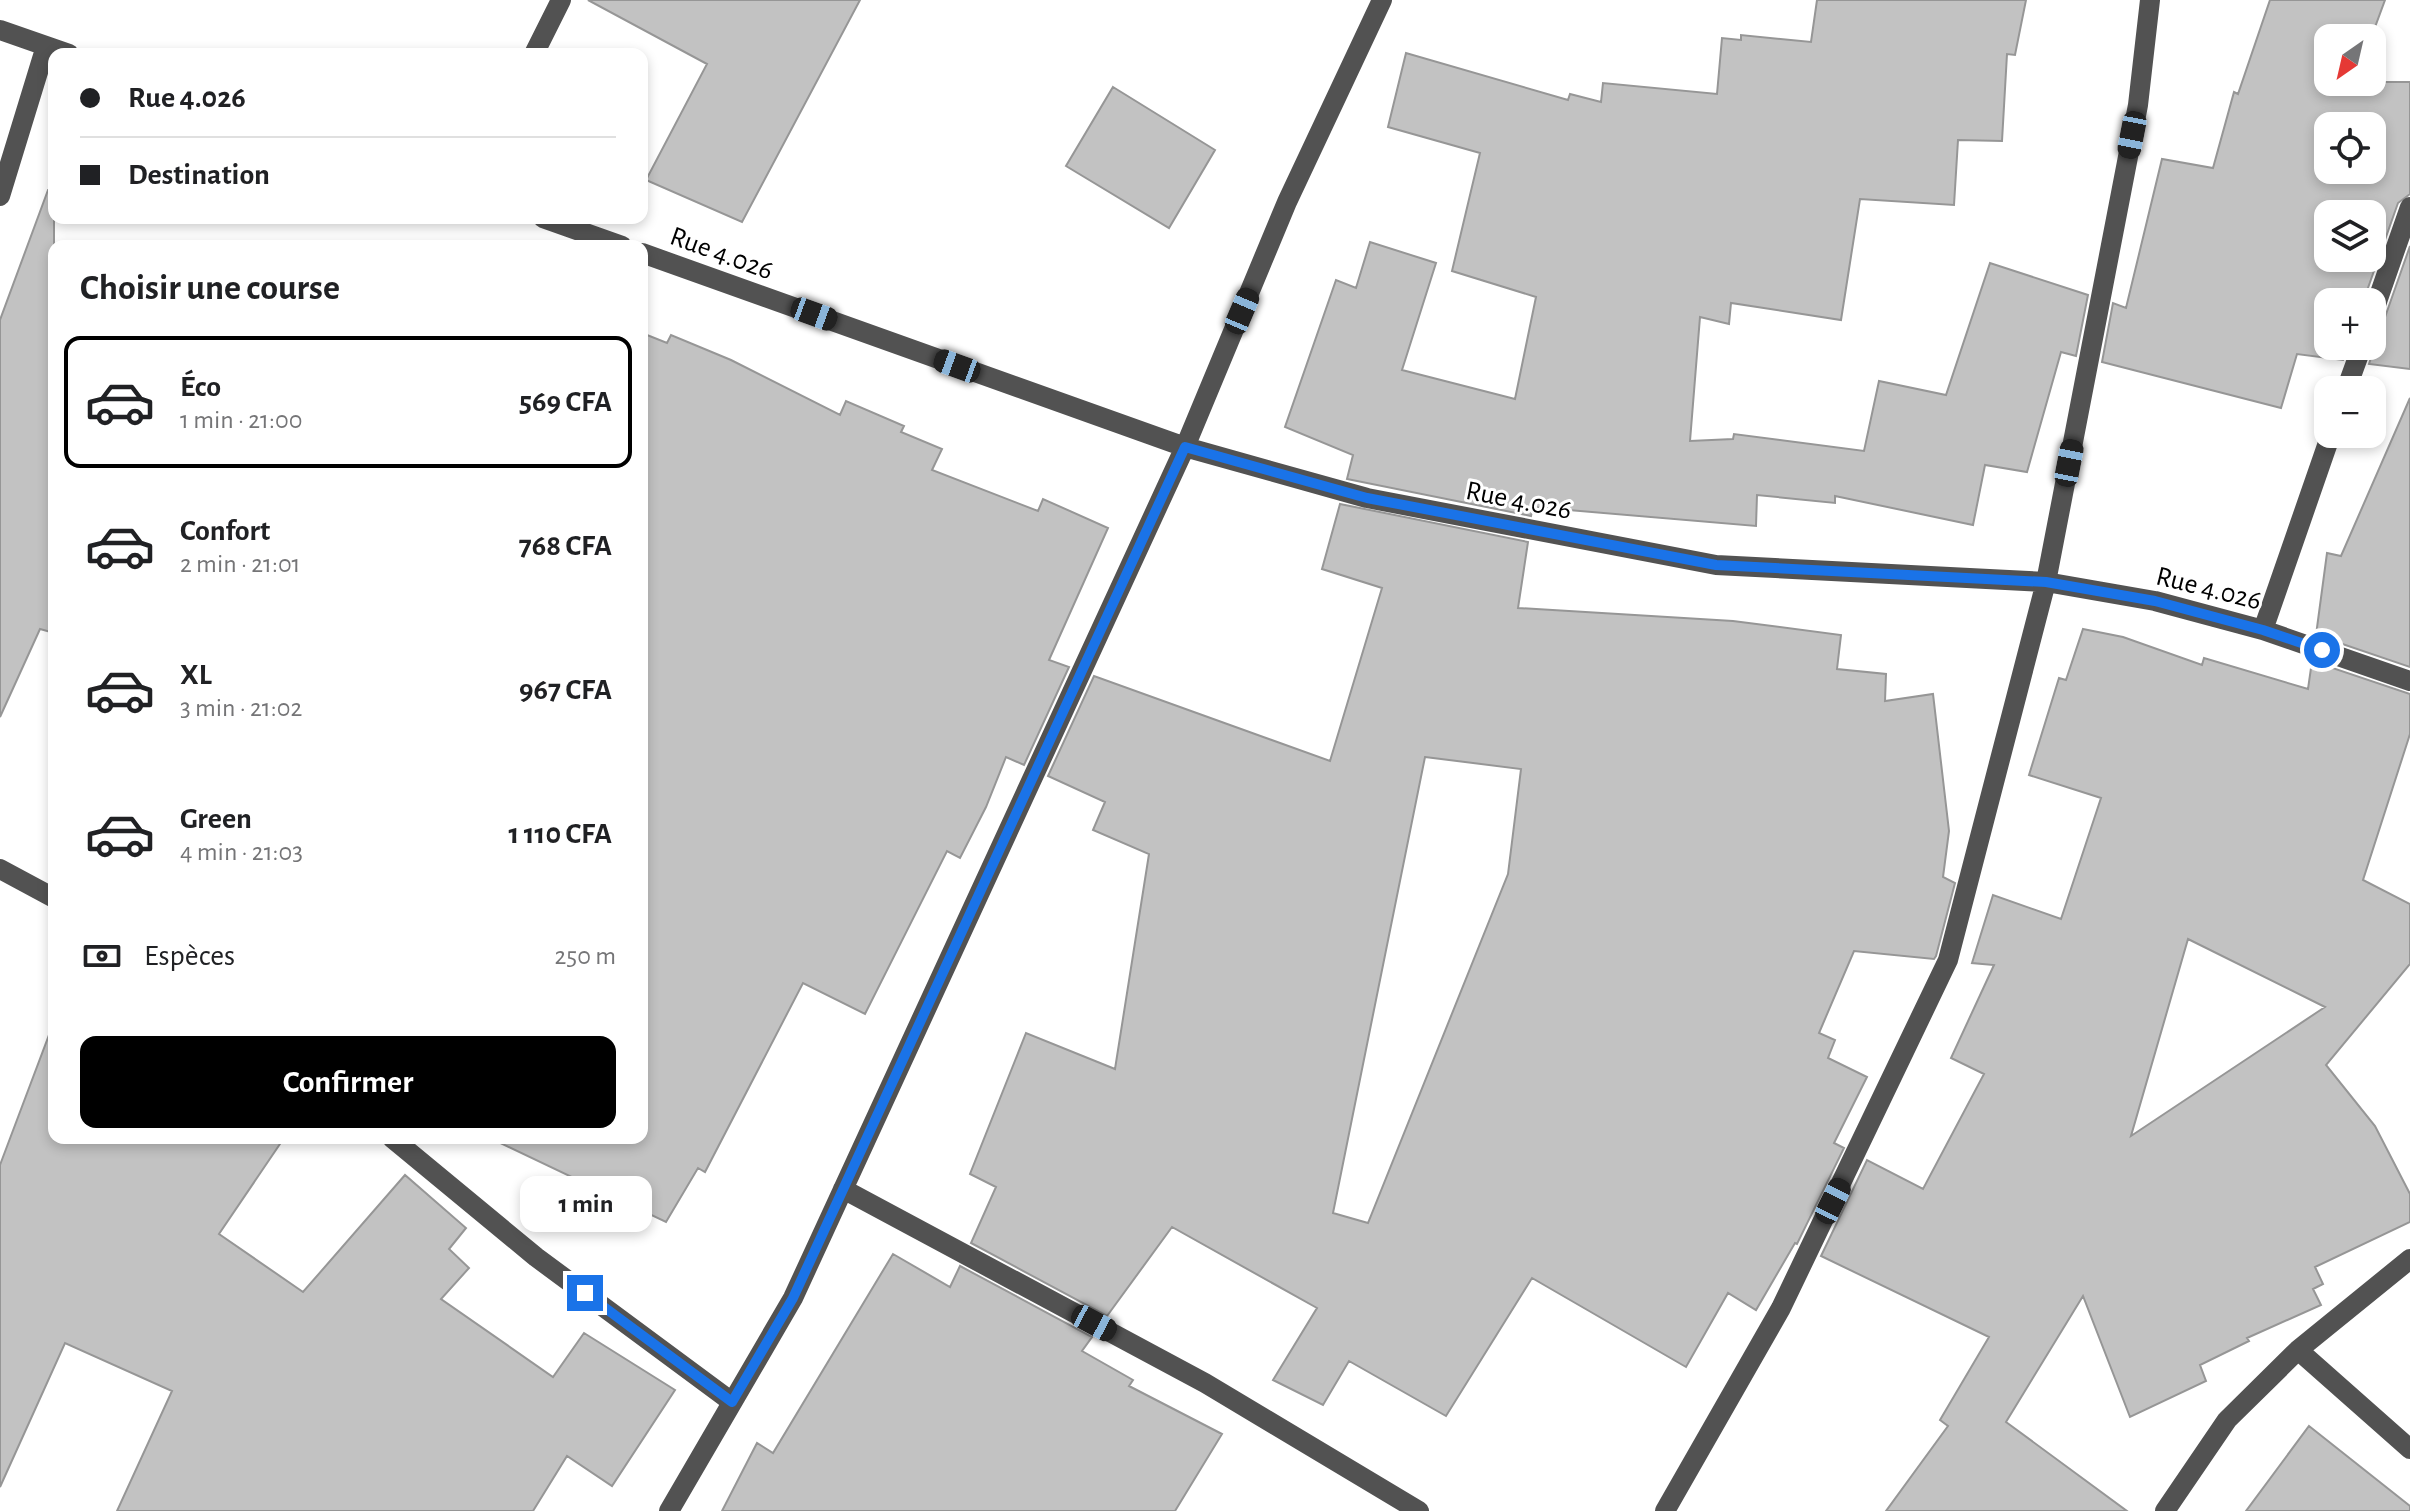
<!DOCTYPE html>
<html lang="fr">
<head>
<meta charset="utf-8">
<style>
  :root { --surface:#fff; --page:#f6f6f6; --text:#202124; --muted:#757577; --line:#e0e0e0; --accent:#000 }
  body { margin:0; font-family:"Alegreya Sans",sans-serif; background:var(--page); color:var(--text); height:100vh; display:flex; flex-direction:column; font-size:30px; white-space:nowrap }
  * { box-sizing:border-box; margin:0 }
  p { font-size:26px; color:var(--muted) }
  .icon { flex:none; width:44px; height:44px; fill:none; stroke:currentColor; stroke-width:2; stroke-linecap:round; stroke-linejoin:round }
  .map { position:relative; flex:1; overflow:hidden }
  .drawer { position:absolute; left:48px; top:240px; width:600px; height:904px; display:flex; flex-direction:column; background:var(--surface); border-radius:16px; box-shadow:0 4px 12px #0003 }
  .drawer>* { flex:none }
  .hud { position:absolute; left:48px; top:48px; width:600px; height:176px; border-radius:16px; box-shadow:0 4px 12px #0003; display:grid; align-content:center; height:176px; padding:0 32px; background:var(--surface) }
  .needle { width:52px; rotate:214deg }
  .controls { position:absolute; left:2314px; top:24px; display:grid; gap:16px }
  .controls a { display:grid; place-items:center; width:72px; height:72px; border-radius:16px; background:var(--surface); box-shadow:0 4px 12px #0003; font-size:40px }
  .end { position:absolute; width:36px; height:36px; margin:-18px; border:10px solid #1a73e8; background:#fff; box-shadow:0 0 0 4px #fff }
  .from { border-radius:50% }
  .bubble { position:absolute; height:56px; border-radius:16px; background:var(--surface); box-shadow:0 4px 12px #0003; font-size:26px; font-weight:700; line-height:56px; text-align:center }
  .car { position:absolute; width:24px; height:48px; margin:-24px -12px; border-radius:10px; box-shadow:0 0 6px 2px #0007; background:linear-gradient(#222 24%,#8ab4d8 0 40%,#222 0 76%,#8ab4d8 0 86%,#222 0) }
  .hud b { display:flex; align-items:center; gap:28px; height:76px; font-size:30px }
  .hud b+b { border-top:2px solid var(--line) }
  .hud i { width:20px; height:20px; background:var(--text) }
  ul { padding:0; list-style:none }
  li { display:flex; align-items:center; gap:24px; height:132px; margin:0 16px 12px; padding:0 16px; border:4px solid transparent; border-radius:16px }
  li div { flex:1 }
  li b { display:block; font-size:30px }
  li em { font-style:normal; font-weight:700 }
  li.active { border-color:var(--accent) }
  li>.icon { width:72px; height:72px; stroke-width:1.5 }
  h2 { padding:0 32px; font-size:36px; line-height:96px }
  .pay { display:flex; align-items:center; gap:20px; height:88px; padding:0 32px; font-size:30px }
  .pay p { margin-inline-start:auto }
  .button { display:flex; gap:16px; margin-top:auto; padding:16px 32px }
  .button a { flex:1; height:92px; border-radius:16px; background:var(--accent); color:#fff; font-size:32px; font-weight:700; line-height:92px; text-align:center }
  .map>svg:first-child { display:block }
  .building { fill:#c2c2c2; stroke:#969696; stroke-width:2; fill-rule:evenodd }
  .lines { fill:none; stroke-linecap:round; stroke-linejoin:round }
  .minor { stroke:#525252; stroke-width:20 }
  .route { stroke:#1a73e8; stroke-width:10 }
  .labels { text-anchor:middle; stroke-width:6; stroke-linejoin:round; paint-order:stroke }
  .street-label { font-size:28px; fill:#000; stroke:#fff }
</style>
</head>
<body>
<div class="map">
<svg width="2410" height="1511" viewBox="0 0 2410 1511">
  <rect width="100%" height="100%" fill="#fff"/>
  <path class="building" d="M588 0H860L742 222 646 180 707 64Z
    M1817 0H2026L2015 55 2007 54 2002 141 1958 140 1954 205 1860 199 1841 320 1731 303 1729 324 1700 317 1690 441 1733 439 1734 434 1864 451 1879 381 1946 395 1990 263 2088 295 2076 356 2061 352 2027 472 1985 465 1973 525 1835 496V503L1757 495 1756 526 1533 507 1531 516 1347 479 1353 455 1285 427 1336 280 1356 288 1370 242 1436 263 1402 370 1515 399 1536 297 1452 271 1480 153 1388 127 1406 53 1568 100 1570 94 1601 102 1603 83 1717 94 1722 38 1741 40V35L1811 42Z
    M2270 0H2385L2371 38H2328V82H2410V194L2398 203 2363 302H2328V346H2348L2343 360 2297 354 2281 408 2102 362 2113 303 2126 308 2162 159 2213 168 2234 92 2238 94ZM2328 126H2372V170H2328ZM2328 214H2372V258H2328Z
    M1113 87 1215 150 1169 228 1066 166Z
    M48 190 54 191V633L40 629 0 717V320Z
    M2410 246V369L2369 364 2375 345 2372 329 2384 320Z
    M642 333 667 343 671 335 731 360 840 415 846 401 904 426 901 432 942 449 932 470 1038 511 1043 499 1108 528 1049 660 1069 667 1024 765 1006 757 986 807 960 858 947 851 865 1014 803 983 705 1172 698 1168 666 1222 490 1138H642Z
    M2410 398V667L2316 635 2327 553 2341 556Z
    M1340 504 1528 542 1518 608 1733 621 1841 635 1837 669 1886 674 1885 701 1933 694 1949 831 1943 877 1955 883 1936 956 1934 959 1854 951 1819 1033 1835 1040 1828 1058 1867 1077 1834 1143 1844 1148 1797 1244 1795 1243 1756 1310 1728 1293 1686 1367 1532 1278 1446 1416 1349 1361 1323 1405 1273 1380 1317 1308 1172 1227 1107 1316 971 1243 996 1187 970 1174 1026 1033 1115 1069 1149 854 1093 830 1105 802 1048 776 1094 676 1330 761 1382 588 1322 569ZM1425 757 1521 769 1508 874 1368 1223 1333 1213Z
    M2083 629 2123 637 2202 665 2204 658 2308 689 2312 661 2410 694V734L2363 880 2410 904V964L2326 1065 2375 1126 2410 1194V1222L2315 1267 2323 1284 2313 1289 2321 1305 2247 1338 2249 1341 2200 1365 2206 1381 2130 1417 2083 1296 2006 1422 2127 1511H1886L1948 1426 1940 1420 1989 1337 1821 1256 1867 1160 1923 1189 1984 1074 1951 1058 1994 965 1972 963 1993 895 2061 919 2101 798 2029 775 2059 678 2066 680ZM2188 939 2325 1007 2131 1136Z
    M49 1035 54 1036V1138H284L219 1234 303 1292 405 1175 466 1228 449 1249 469 1268 441 1299 553 1377 584 1333 675 1390 612 1486 567 1456 533 1511H117L172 1391 65 1343 0 1487V1165Z
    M893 1254 950 1287 960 1266 1092 1337 1082 1351 1133 1380 1129 1386 1222 1434 1175 1511H722L757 1443 773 1453Z
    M2309 1426 2410 1506V1511H2246Z"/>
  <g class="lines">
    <path class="minor" d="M0 30 69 54
      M534 54 561 0
      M0 196 46 46
      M543 218 622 246
      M642 253 1185 447 1367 498 1716 565 2046 582 2155 601 2263 630 2410 681
      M2372 316 2410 207
      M2346 390 2362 346
      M2263 630 2331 434
      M0 869 54 898
      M392 1138 536 1257 732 1402
      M843 1189 1205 1383 1419 1511
      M2298 1350 2410 1449
      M669 1511 793 1298 1185 447 1287 202 1382 0
      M1665 1511 1781 1308 1948 960 2046 582 2138 105 2150 0
      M2165 1511 2227 1420 2298 1350 2410 1259"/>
  </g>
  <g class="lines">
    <path class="route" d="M585 1293 732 1402 793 1298 1185 447 1367 498 1716 565 2046 582 2155 601 2263 630 2322 650"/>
  </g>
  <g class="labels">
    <g class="street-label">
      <text transform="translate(722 252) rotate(20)" y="10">Rue 4.026</text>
      <text transform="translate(1519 499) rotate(11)" y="10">Rue 4.026</text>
      <text transform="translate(2209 587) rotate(14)" y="10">Rue 4.026</text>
    </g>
  </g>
</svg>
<div class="controls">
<a><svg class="needle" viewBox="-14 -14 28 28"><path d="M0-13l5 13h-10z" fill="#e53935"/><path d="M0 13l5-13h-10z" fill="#757577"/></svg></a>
<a><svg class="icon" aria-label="locate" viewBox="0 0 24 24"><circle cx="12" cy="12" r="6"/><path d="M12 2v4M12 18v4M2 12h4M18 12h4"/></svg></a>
<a><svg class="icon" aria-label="layers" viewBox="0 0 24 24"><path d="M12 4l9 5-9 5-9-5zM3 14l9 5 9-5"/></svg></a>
<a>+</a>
<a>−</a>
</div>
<i class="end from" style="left:2322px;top:650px"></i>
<i class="end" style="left:585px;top:1293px"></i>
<div class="bubble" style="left:520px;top:1176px;width:132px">1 min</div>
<i class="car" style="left:2132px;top:135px;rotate:191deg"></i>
<i class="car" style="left:1242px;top:311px;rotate:23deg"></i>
<i class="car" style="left:814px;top:314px;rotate:110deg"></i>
<i class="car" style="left:957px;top:366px;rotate:290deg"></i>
<i class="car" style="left:2069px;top:463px;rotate:11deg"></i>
<i class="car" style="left:1833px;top:1201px;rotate:26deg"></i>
<i class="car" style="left:1094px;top:1323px;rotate:118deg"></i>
<div class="hud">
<b><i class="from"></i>Rue 4.026</b>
<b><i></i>Destination</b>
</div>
<section class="drawer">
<h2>Choisir une course</h2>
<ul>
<li class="active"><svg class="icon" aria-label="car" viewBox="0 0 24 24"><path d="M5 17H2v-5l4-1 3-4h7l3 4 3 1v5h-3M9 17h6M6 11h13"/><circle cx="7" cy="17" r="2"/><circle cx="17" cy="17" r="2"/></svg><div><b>Éco</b><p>1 min · 21:00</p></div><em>569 CFA</em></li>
<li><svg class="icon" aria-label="car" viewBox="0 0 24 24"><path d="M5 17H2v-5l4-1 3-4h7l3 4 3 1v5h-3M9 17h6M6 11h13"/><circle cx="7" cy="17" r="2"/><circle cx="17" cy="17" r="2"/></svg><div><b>Confort</b><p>2 min · 21:01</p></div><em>768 CFA</em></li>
<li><svg class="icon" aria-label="car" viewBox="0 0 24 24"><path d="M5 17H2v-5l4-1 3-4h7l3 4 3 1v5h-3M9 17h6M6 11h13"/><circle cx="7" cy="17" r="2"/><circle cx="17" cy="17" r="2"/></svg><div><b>XL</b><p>3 min · 21:02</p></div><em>967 CFA</em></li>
<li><svg class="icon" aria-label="car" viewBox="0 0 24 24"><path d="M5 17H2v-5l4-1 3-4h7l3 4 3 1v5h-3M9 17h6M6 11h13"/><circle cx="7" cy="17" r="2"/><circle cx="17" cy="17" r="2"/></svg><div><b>Green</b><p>4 min · 21:03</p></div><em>1 110 CFA</em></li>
</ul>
<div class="pay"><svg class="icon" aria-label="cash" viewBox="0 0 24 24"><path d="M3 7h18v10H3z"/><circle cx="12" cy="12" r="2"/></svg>Espèces<p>250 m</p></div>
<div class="button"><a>Confirmer</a></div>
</section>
</div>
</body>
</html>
